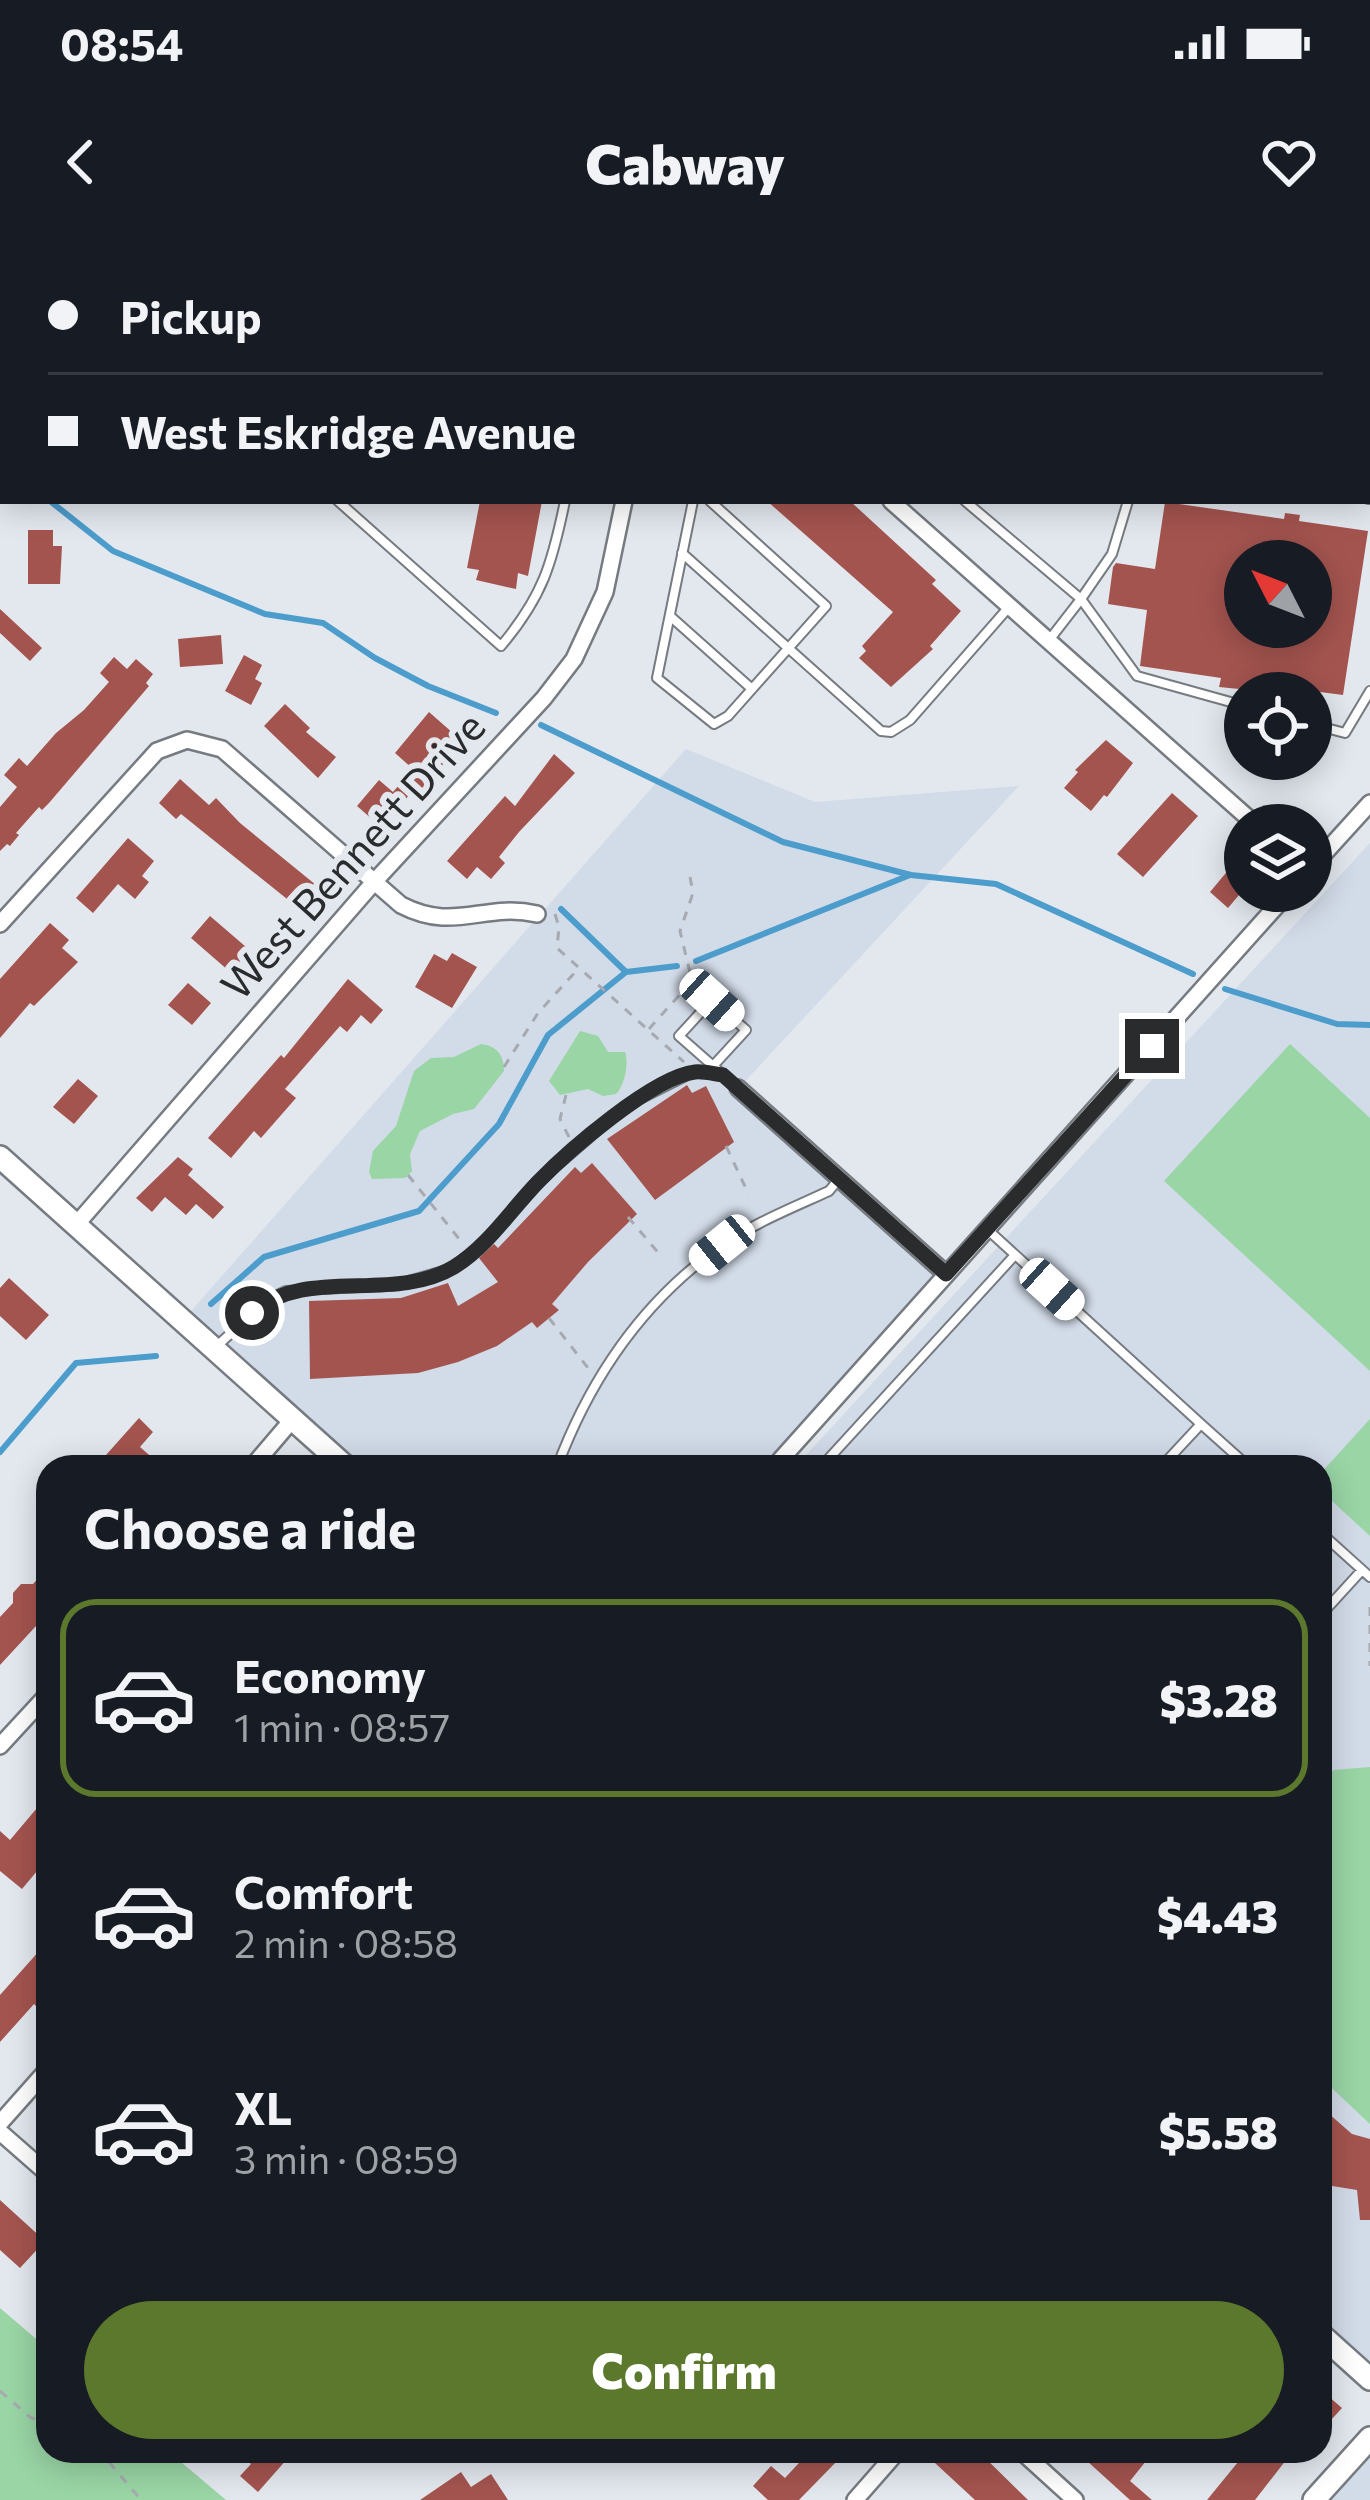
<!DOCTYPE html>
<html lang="en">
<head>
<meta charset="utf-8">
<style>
  :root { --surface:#171b24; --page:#20242c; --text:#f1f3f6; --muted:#9ea1a6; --line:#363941; --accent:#5c782c }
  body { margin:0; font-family:Commissioner,sans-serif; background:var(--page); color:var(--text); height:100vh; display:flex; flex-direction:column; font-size:45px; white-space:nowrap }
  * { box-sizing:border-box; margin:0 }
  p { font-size:39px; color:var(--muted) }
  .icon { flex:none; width:66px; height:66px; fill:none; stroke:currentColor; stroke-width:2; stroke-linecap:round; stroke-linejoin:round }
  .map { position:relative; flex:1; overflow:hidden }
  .sheet { position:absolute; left:36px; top:1215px; width:1296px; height:1008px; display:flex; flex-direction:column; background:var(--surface); border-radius:36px; box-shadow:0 6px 30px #0003 }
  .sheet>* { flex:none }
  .banner { position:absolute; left:0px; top:0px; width:1371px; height:264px; box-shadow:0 6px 30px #0003; display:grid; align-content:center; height:264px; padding:0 48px; background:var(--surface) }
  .needle { width:78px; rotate:312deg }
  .fabs { position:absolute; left:1224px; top:300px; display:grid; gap:24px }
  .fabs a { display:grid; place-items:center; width:108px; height:108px; border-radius:50%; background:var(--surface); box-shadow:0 6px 30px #0003; font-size:60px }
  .end { position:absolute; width:54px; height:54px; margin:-27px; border:15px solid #292b2d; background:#fff; box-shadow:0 0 0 6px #fff }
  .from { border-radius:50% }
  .car { position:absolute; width:36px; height:72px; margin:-36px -18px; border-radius:15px; box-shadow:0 0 9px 3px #0007; background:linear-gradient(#fff 24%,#345 0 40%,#fff 0 76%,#345 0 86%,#fff 0) }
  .banner b { display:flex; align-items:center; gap:42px; height:114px; font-size:45px }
  .banner b+b { border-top:3px solid var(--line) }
  .banner i { width:30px; height:30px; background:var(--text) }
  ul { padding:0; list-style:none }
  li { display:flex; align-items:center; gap:36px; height:198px; margin:0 24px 18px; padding:0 24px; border:6px solid transparent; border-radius:36px }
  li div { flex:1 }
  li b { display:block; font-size:45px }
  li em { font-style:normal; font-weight:800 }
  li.selected { border-color:var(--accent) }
  li>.icon { width:108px; height:108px; stroke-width:1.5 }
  h2 { padding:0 48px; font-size:54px; line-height:144px }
  .button { display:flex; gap:24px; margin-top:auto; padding:24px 48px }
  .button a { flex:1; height:138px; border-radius:72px; background:var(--accent); color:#fff; font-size:48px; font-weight:800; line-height:138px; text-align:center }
  .status { display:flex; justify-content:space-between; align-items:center; height:84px; padding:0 60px; background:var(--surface); direction:ltr }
  .status svg { height:33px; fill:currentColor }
  header { display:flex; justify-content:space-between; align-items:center; height:156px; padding:0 48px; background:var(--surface); font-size:54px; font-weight:800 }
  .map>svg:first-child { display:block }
  .built { fill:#d2dbe8 }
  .green { fill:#99d5a5 }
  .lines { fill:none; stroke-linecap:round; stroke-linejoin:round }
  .stream { stroke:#4c9ccc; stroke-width:6 }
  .building { fill:#a4544f; fill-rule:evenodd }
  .lane-casing { stroke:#767b81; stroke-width:12 }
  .street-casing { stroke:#767b81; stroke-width:20 }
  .secondary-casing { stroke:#767b81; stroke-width:26 }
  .path { stroke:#a6aab0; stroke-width:3; stroke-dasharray:9 9; stroke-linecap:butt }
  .lane { stroke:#fff; stroke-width:8 }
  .street { stroke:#fff; stroke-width:15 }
  .secondary { stroke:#fff; stroke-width:21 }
  .route { stroke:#292b2d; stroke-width:15 }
  .labels { text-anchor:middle; stroke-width:12; stroke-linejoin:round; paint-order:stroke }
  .street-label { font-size:42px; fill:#292b2d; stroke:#e3e8ef }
</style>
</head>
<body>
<div class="status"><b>08:54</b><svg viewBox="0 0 49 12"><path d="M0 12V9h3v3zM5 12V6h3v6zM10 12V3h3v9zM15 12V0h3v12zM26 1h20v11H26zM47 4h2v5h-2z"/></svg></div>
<header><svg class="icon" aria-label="back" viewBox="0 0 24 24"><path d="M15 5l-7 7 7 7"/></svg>Cabway<svg class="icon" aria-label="heart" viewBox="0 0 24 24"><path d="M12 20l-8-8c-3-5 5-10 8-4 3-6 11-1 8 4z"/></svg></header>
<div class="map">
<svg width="1370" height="2260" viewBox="0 0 1370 2260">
  <rect width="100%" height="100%" fill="#e3e8ef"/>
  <path class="built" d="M466 0H1370V149L1368 3Z
    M686 509 815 562 1019 546 737 850 944 1034 772 1227H348L184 1079Z
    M1370 603V2138L1320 2091V1227H795Z
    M1370 2200V2260H1316Z"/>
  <path class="green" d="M580 791 598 796 608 812H625C629 823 625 845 616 854L603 856 588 849 560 855 549 841Z
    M481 804C497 806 504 815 504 831L474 869 453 874 420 891 410 914 412 931 405 938 372 939 369 932 373 911 396 886 414 831 431 818 454 817Z
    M1290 804 1370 878V1131L1164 941Z
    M1370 1179V1296L1320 1250V1234Z
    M1370 1527V1884L1320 1837V1539L1334 1530Z
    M0 2068 48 2109V2211H168L226 2260H0Z"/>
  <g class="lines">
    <path class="stream" d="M0 222 3 224
      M50 261 113 311 265 374 323 383 375 418 428 446 496 473
      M541 485 783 602 911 635 996 644 1193 734
      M561 669 626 732 677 726
      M696 721 910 635
      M1225 749 1337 784 1370 785
      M211 1064 264 1017 419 971 499 884 548 795 626 732
      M0 1212 76 1123 156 1116"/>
  </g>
  <path class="building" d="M480 261H542L528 336 518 333 516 349 476 340 479 330 467 328Z
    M767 261H850L936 340 932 344 961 371 930 406 933 409 891 447 859 418 866 411 862 406 893 372Z
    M1165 262 1284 279 1285 273 1300 275 1299 281 1368 291 1343 455 1282 447 1281 453 1219 447 1221 438 1140 426 1147 370 1108 364 1113 327 1116 323 1155 329ZM1245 321H1311V387H1245Z
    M28 290H53V306H62L60 344H28Z
    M0 369 42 408 30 421 0 393Z
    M221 395 223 424 180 427 178 399Z
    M244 415 262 425 255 439 262 443 251 465 225 451Z
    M114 417 127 429 136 419 153 434 146 443 149 446 49 563 42 570 39 567 16 593 19 595 10 606 7 604 0 611V567L17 547 4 535 19 518 27 526 56 493 84 470 109 442 100 433Z
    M285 464 310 488 306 492 336 517 318 538 264 486Z
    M429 472 462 501 415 559 410 554 381 587 357 566 379 540 393 552 413 529 395 513Z
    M1106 500 1133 523 1107 557 1104 555 1091 571 1064 548 1078 532 1075 530Z
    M554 514 575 533 519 592 499 617 505 623 491 639 477 627 467 639 447 621 505 556 515 566Z
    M180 539 209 565 216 558 240 583 316 645 297 667 181 574 176 579 159 563Z
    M1172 553 1198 576 1143 637 1117 614Z
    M128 598 154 621 142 636 149 642 135 659 118 644 93 673 76 658Z
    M1235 622 1245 631V648L1228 668 1210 652Z
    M210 676 253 713 237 738 191 698Z
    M50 683 69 700 62 708 78 722 34 766 30 763 0 798V739Z
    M452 713 477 727 452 768 415 747 434 714 447 721Z
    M348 739 383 770 371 784 361 775 347 792 340 786 285 849 296 858 261 898 254 891 231 918 208 898 281 815 284 818Z
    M188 743 211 763 192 785 168 765Z
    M78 839 98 856 74 884 53 867Z
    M687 845 692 853 706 846 734 902 655 960 607 899Z
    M178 917 193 929 188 935 224 967 213 979 196 964 186 975 165 957 152 972 136 958Z
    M592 923 637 974 588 1022 552 1064 559 1070 537 1088 532 1082 497 1106 458 1122 418 1133 310 1139 309 1061 401 1058 448 1043 458 1066 498 1042 479 1018 494 1004 498 1008 575 927 581 933Z
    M9 1038 49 1075 26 1100 0 1076V1048Z
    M139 1178 153 1192 140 1207 163 1227H119L106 1215Z
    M48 1328V1373L0 1425V1377L13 1363V1353L21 1344H33Z
    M48 1555V1618L22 1649 0 1631V1591L10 1600Z
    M48 1701V1756L37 1767 34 1764 0 1802V1755Z
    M1320 1866 1352 1894 1370 1899V1980H1360L1357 1950 1320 1944Z
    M0 1960 45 2001 20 2028 0 2010Z
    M1320 2149 1342 2168 1320 2192Z
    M237 2211H280L288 2218 258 2252 240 2236 251 2224Z
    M810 2211H829L838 2220 799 2260H768L753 2246 771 2226 785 2238Z
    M922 2211H978L1028 2260H975Z
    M1076 2211H1154L1130 2241 1152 2260H1130Z
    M1247 2211H1293L1255 2260H1207Z
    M461 2232 471 2247 491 2234 508 2260H420Z"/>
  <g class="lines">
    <defs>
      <path id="lane" d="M885 0 888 3
        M0 131 3 134
        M1368 259H1370
        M338 261 501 406C543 356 552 324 565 261
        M693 261 657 438 714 484 728 476 826 366 710 261
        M965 261 1081 359 1050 399
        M1128 261 1112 314 1081 359 1137 436 1245 466
        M682 313 881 491 891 492 910 480 1009 367
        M670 376 752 449
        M1311 484 1345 493 1370 451
        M713 826 746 790 712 760 679 796 737 847
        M988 990 1201 1184 1161 1227
        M218 1105 267 1060 286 1051 395 1045 450 1029 477 1009 537 943 605 884 638 860 694 832 723 835
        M1201 1184 1249 1227
        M557 1227C590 1139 643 1061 721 1006 754 983 792 968 829 951L839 939
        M821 1227 1015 1015
        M1320 1292 1370 1337
        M1320 1376 1362 1330"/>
      <path id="street" d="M387 0V3
        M0 84 3 85
        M891 261 1256 585
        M1311 628 1370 563
        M0 684 157 511 187 500 222 509 401 665C455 693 483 662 537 674
        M738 848 946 1034
        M75 986 374 642 544 458 574 419 605 352 624 261
        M252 1227 292 1180
        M774 1227 1290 651
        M0 1506 48 1454
        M0 1883 48 1829
        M0 1892 48 1934
        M1021 2211 1075 2260
        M855 2260 898 2211"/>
      <path id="secondary" d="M363 0 376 3
        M1368 192H1370
        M0 917 346 1227
        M1320 2094 1370 2139
        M1314 2260 1370 2198"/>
    </defs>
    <use href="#lane" class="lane-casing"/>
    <use href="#street" class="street-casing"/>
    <use href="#secondary" class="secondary-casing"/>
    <path class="path" d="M1093 0 1112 3
      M1131 3 1134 0
      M1368 47 1370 45
      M1368 94 1370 96
      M690 637 693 653 680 691 692 741
      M555 674 559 687 557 708 684 822
      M649 789 699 733
      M504 827 538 773 578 729
      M566 855 560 879 570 899
      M726 906 749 955
      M408 935 464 1005
      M628 977 661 1016
      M549 1078 588 1128
      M1370 1367V1426
      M0 2151 30 2177 48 2186
      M95 2211 104 2216 141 2260"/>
    <use href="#lane" class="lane"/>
    <use href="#street" class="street"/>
    <use href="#secondary" class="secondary"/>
  </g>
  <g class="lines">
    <path class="route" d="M252 1073C306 1025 392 1064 454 1027 488 1006 510 971 538 942 568 911 653 837 695 832 703 831 715 834 723 835L946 1034 1152 806"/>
  </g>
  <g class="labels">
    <g class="street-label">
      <text transform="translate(353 616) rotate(-48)" y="15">West Bennett Drive</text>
    </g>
  </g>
</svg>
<div class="fabs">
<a><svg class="needle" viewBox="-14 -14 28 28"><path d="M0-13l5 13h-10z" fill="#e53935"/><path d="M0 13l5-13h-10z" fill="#9ea1a6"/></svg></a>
<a><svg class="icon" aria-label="locate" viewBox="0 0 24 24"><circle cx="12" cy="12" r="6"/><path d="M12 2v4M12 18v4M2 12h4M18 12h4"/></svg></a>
<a><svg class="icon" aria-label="layers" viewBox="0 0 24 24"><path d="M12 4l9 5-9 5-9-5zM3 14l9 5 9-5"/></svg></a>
</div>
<i class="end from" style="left:252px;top:1073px"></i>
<i class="end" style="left:1152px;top:806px"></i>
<i class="car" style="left:712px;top:760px;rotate:132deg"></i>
<i class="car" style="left:722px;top:1005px;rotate:231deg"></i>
<i class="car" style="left:1052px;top:1049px;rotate:132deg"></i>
<div class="banner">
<b><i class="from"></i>Pickup</b>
<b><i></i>West Eskridge Avenue</b>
</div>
<section class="sheet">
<h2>Choose a ride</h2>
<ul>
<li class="selected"><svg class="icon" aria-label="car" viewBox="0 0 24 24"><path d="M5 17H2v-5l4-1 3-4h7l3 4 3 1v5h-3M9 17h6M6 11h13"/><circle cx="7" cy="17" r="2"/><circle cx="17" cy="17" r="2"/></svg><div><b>Economy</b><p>1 min · 08:57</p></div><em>$3.28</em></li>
<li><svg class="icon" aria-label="car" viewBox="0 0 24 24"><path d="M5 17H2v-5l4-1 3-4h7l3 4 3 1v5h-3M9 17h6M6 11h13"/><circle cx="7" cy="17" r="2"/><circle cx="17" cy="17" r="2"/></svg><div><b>Comfort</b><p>2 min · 08:58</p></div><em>$4.43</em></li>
<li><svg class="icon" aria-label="car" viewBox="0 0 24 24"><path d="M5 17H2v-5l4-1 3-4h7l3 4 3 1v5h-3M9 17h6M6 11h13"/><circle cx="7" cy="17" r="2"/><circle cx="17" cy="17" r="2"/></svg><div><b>XL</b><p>3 min · 08:59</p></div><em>$5.58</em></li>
</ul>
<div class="button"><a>Confirm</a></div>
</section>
</div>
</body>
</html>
